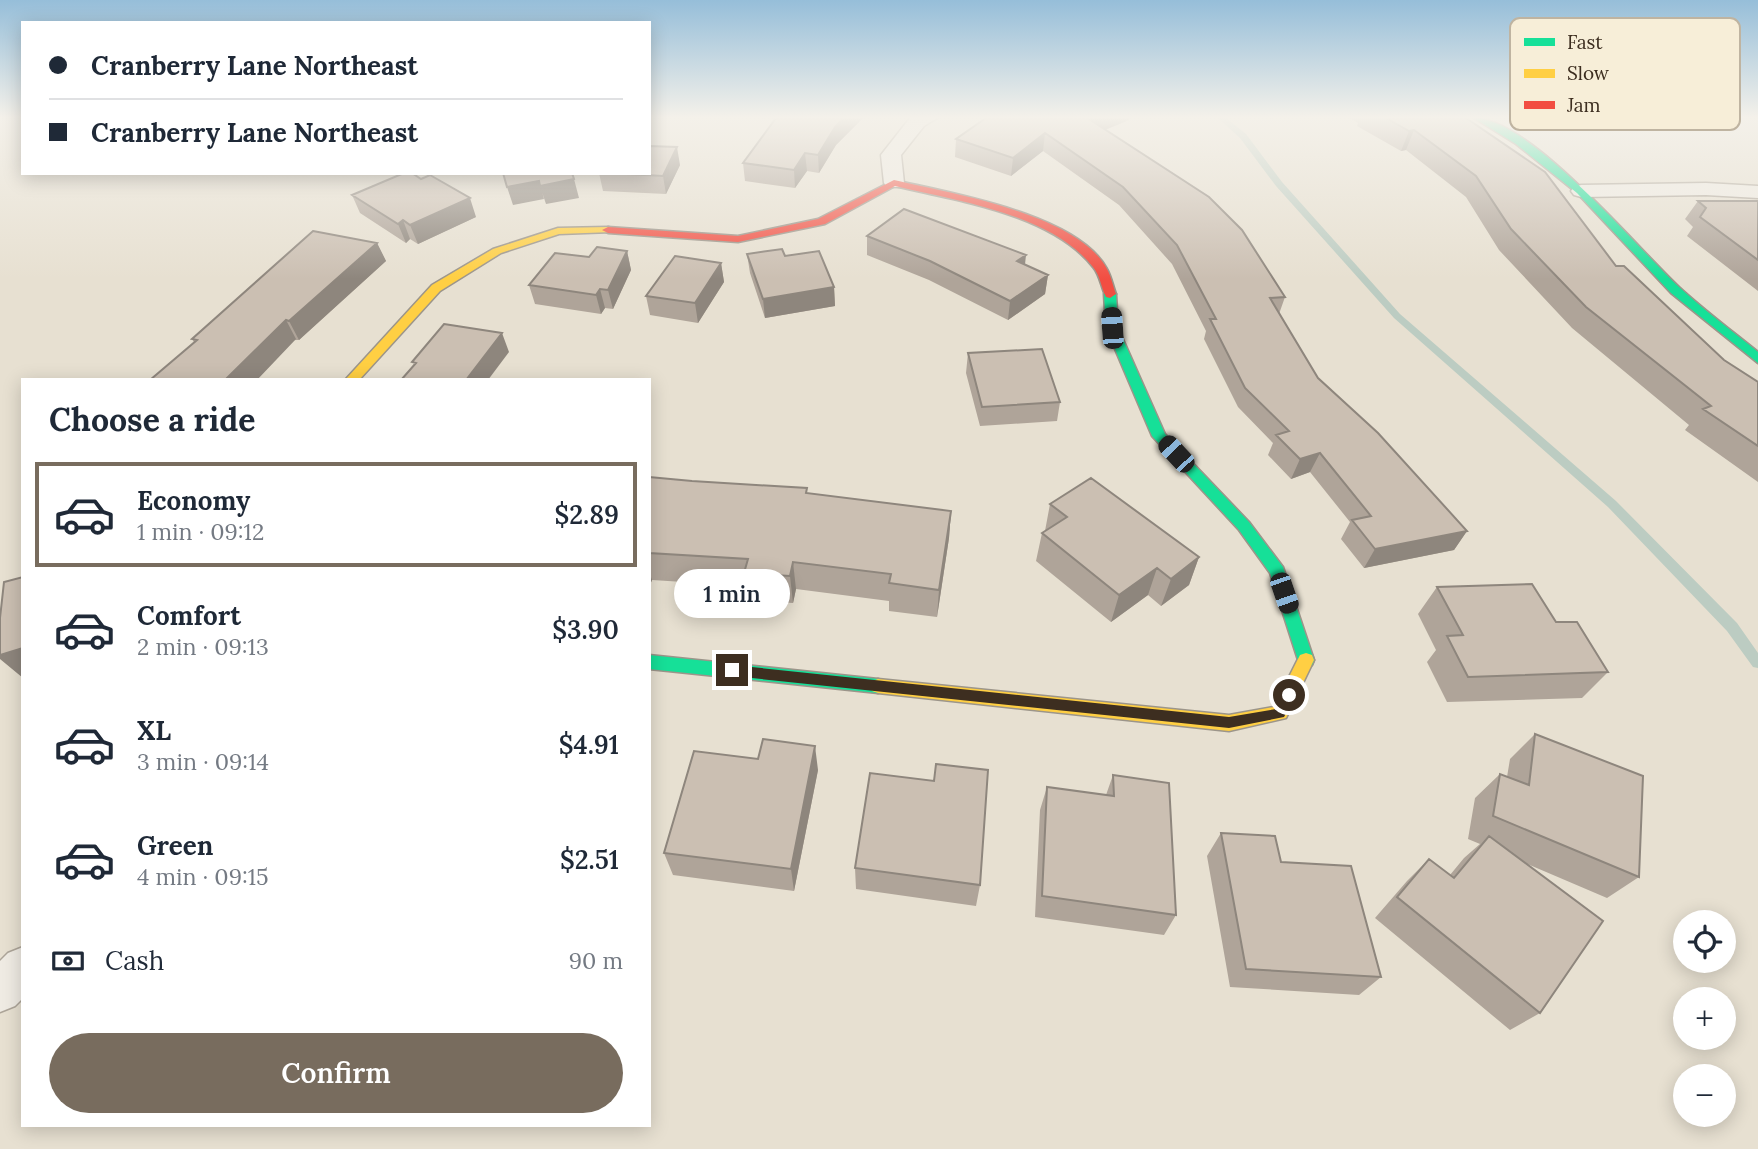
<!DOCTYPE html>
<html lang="en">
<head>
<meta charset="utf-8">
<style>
  :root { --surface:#fff; --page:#f6f6f7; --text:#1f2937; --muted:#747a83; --line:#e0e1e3; --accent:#786c5e }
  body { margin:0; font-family:Lora,serif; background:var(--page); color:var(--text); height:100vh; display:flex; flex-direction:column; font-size:26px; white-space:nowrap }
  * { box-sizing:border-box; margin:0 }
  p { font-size:23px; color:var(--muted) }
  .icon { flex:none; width:38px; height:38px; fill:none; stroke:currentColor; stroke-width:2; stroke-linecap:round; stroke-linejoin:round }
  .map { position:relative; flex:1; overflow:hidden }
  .panel { position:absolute; left:21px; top:378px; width:630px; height:749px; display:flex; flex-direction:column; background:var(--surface); border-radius:0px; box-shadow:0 4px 18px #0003 }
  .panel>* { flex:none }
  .banner { position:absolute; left:21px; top:21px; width:630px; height:154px; border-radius:0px; box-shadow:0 4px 18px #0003; display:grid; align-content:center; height:154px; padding:0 28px; background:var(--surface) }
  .tools { position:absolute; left:1673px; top:910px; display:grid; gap:14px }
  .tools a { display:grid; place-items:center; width:63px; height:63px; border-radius:50%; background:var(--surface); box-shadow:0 4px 18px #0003; font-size:35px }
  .end { position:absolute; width:32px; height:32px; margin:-16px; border:9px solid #3d2e20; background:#fff; box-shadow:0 0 0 4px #fff }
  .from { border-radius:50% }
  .bubble { position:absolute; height:49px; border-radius:24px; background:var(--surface); box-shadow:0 4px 18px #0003; font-size:23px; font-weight:600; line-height:49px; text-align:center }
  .car { position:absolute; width:21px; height:42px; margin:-21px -10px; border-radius:9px; box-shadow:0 0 5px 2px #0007; background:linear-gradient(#222 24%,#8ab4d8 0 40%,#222 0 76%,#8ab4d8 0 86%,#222 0) }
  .banner b { display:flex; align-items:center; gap:24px; height:66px; font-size:26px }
  .banner b+b { border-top:2px solid var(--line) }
  .banner i { width:18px; height:18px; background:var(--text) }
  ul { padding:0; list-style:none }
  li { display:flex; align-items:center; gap:21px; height:105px; margin:0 14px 10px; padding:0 14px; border:4px solid transparent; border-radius:0px }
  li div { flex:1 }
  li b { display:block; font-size:26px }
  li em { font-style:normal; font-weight:600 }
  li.active { border-color:var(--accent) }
  li>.icon { width:63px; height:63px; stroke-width:1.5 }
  h2 { padding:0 28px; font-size:32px; line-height:84px }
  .pay { display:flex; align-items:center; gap:18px; height:77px; padding:0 28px; font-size:26px }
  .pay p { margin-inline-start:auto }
  .button { display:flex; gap:14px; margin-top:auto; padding:14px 28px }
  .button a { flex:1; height:80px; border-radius:42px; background:var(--accent); color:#fff; font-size:28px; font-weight:600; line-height:80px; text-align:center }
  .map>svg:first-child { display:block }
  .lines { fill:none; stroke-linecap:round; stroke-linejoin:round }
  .stream { fill:#bcccc2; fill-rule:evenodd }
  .street-casing { stroke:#ada599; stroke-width:3 }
  .fast-casing { stroke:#9c958a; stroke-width:3 }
  .slow-casing { stroke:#9c958a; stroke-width:3 }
  .jam-casing { stroke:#9c958a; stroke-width:3 }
  .street { fill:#efebe3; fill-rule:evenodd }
  .fast { fill:#16e098; fill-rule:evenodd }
  .slow { fill:#ffcf43; fill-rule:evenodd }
  .jam { fill:#f24e42; fill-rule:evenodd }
  .wall { fill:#afa499 }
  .shaded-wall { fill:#8e867d }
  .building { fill:#cbbfb2; stroke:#8e867d; stroke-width:2 }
  .route { fill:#3d2e20 }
  .key { fill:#f7eed8; stroke:#bfb4a1; stroke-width:2 }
  .key-label { font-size:19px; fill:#3d2e20 }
</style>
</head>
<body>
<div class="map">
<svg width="1758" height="1149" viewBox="0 0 1758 1149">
  <rect width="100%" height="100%" fill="#e7e0d1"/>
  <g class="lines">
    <path class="stream" d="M1218 118H1226L1246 134 1282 182 1400 314 1616 501 1737 623 1758 653V668L1753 667 1727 631 1608 507 1394 318 1276 186 1240 138Z"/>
    <defs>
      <path id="street" d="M910 118H937L924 126 901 155 904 183 901 187H887L884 183 881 155Z
        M1706 183 1758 186V198L1706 195 1581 197 1574 195 1571 191 1574 187 1581 185Z
        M23 947V998L15 1006 0 1012V961L8 953Z"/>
      <path id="fast" d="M1474 118C1530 118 1638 249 1679 287 1704 310 1732 331 1758 352V363L1671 293 1577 193 1516 144Z
        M1110 290 1116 294 1118 328 1165 434 1249 522 1283 567 1314 660 1312 665 1306 667 1300 665 1298 660 1270 573 1239 530 1152 436 1106 328 1104 294Z
        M649 655 878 679 884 681 887 686 884 691 878 693 649 669Z"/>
      <path id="slow" d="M608 227 612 228V232L559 234 501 253 440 291 359 380H345L432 285 493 249 558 228Z
        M1306 653 1312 655 1314 660 1286 718 1229 731 878 693 872 691 869 686 872 681 878 679 1229 715 1274 707 1300 655Z"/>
      <path id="jam" d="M894 180C950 193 1078 214 1107 269 1111 276 1113 286 1116 294L1110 298 1106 297C1101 287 1100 275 1093 267 1051 214 958 201 895 186L825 224 738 242 608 233 602 230 608 227 738 236 818 219Z"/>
    </defs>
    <use href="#street" class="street-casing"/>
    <use href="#fast" class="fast-casing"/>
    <use href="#slow" class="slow-casing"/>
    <use href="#jam" class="jam-casing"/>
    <use href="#street" class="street"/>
    <use href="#fast" class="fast"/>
    <use href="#slow" class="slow"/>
    <use href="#jam" class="jam"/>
  </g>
  <path class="wall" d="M776 118H863L836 145 819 173 807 171 795 188 745 181 743 163Z
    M986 118H1129V120L1105 130 1285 297 1279 314 1318 378 1467 531 1454 550 1364 568 1341 539 1350 522 1310 472 1291 479 1268 455 1273 443 1238 407 1204 339 1206 331 1172 264 1119 205 1043 151 1011 176 955 157 956 139Z
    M1350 118H1466L1616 266 1724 360 1758 382V482L1685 430 1689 425 1572 328 1499 250 1466 197 1406 150 1401 151 1357 126 1358 123Z
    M680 165 666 194 603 191 599 173Z
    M352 195 476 217 418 244 410 239 406 243 360 213Z
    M1698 201H1758V291L1687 236 1693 227 1685 219Z
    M867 236 1048 275 1045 294 1008 320 929 280 867 255Z
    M377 243 386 261 299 340 194 342 192 339Z
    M627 251 631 270 613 309 605 308 601 314 535 304 529 285Z
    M747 254 785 256 834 287 835 306 765 318 750 273Z
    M721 263 724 282 698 323 650 315 646 296Z
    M968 353 1060 402 1057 421 980 426 966 373Z
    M649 477 807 493 951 511 949 538 937 617 889 611V601L796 589 793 603 749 600 747 586 652 580 649 587Z
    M1050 504 1199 557 1189 585 1161 606 1148 595 1111 622 1036 561 1042 533 1045 531Z
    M1437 587 1556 622 1608 672 1582 698 1447 702 1427 662 1436 650 1418 614Z
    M1535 734 1639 877 1607 898 1525 863 1540 1013 1510 1030 1375 918 1407 881 1429 859 1450 875 1464 858 1480 844 1468 839 1475 798 1500 774 1507 777 1510 759Z
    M818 770 794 891 673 875 664 853Z
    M1113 775 1176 915 1164 935 1035 917 1040 810 1047 787 1106 795Z
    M1221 833 1281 862 1381 977 1359 995 1230 987 1207 856Z
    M855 868 980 885 976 906 856 889Z"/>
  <path class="shaded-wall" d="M844 118H863L836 145 819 173 818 155 835 127Z
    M1092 118H1129V120L1087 137 1089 119Z
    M1414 130 1406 150 1401 151 1409 131Z
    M1045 133 1043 151 1011 176 1013 158Z
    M677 147 680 165 666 194 663 176Z
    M805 153 807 171 795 188 794 170Z
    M574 179 579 198 546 204 540 186Z
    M539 181 544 199 513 205 507 187Z
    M470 198 476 217 418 244 410 225Z
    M403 220 410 239 406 243 398 224Z
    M377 243 386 261 299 340 289 321Z
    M627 251 631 270 613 309 608 290Z
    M1026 255 1024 274 1017 261Z
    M721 263 724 282 698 323 695 303Z
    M1048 275 1045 294 1008 320 1010 301Z
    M834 287 835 306 765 318 763 299Z
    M600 289 605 308 601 314 596 295Z
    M286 320 296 339 257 380H225Z
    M502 333 509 352 488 380H466Z
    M1320 453 1310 472 1291 479 1300 459Z
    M951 511 949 538 937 617 939 590Z
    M1467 531 1454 550 1364 568 1375 549Z
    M1199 557 1189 585 1161 606 1171 579Z
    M793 562 796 589 793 603 790 576Z
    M1157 568 1148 595 1111 622 1119 595Z
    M649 571 652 580 649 587Z
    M23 648V678L0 659V655Z
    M815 746 818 770 794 891 791 869Z"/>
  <path class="building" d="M776 118H844L835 127 818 155 805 153 794 170 743 163Z
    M986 118H1092L1089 119 1209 197 1242 230 1285 297 1270 298 1318 378 1378 433 1467 531 1375 549 1352 520 1371 516 1320 453 1300 459 1276 435 1289 431 1245 388 1210 319H1216L1177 245 1123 187 1045 133 1013 158 956 139Z
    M1386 118H1466L1545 172 1616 266H1624L1724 360 1758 382V446L1703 409 1711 406 1586 307 1511 229 1476 176 1414 130 1409 131Z
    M649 146 677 147 663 176 607 173H649Z
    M404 173H412L421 179 430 175 470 198 410 225 403 220 398 224 352 195Z
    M503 173H572L574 179 540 186 539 181 507 187Z
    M1698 201H1758V260L1700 217 1706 208Z
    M904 209 1026 255 1017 261 1048 275 1010 301 930 261 867 236Z
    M313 231 377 243 289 321 286 320 225 380H150L197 340 192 339Z
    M597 247 627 251 608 290 600 289 596 295 529 285 555 253 589 257Z
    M782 249 785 256 819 251 834 287 763 299 747 254Z
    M675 256 721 263 695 303 646 296Z
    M444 324 502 333 466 380H401L416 363 412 362Z
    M1042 349 1060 402 982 407 968 353Z
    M649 477 692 481 807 488 806 493 951 511 939 590 889 583 891 574 793 562 790 576 744 573 748 559 649 553Z
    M1091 478 1199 557 1171 579 1157 568 1119 595 1042 533 1067 517 1050 504Z
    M23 577V648L0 655V618L4 582Z
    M1532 584 1556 622H1577L1608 672 1468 677 1447 636 1463 635 1437 587Z
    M1535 734 1643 776 1639 877 1493 816 1500 774 1529 785Z
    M763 739 815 746 791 869 664 853 694 751 758 759Z
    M936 764 988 770 980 885 855 868 870 773 934 781Z
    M1113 775 1169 783 1176 915 1042 896 1047 787 1114 796Z
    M1221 833 1275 836 1281 862 1351 866 1381 977 1246 969Z
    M1489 836 1603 921 1540 1013 1397 897 1429 859 1454 878Z"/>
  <linearGradient id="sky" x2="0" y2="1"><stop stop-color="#96bed9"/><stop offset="0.42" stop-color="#f4f1ea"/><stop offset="1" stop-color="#f4f1ea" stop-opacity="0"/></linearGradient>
  <rect width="1758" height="279" fill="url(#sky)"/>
  <path class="route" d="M732 665 1229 717 1276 709 1285 691 1289 690 1296 695 1284 717 1229 728 732 676 726 670Z"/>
  <rect x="1510" y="18" width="230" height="112" rx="10" class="key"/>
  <rect x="1524" y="38" width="31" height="8" fill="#16e098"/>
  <rect x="1524" y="69" width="31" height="9" fill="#ffcf43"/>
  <rect x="1524" y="101" width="31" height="8" fill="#f24e42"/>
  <g class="key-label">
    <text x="1567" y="49">Fast</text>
    <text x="1567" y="80">Slow</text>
    <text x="1567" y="112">Jam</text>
  </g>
</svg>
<div class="tools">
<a><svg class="icon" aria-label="locate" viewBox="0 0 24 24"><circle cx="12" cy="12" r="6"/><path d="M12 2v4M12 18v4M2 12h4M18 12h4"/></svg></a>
<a>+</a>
<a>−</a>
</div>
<i class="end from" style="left:1289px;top:695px"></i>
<i class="end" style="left:732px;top:670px"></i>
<div class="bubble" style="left:674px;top:569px;width:116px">1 min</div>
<i class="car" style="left:1112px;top:328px;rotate:356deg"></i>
<i class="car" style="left:1176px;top:454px;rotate:317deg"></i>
<i class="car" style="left:1284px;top:593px;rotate:161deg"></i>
<div class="banner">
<b><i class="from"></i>Cranberry Lane Northeast</b>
<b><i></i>Cranberry Lane Northeast</b>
</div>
<section class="panel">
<h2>Choose a ride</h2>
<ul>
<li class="active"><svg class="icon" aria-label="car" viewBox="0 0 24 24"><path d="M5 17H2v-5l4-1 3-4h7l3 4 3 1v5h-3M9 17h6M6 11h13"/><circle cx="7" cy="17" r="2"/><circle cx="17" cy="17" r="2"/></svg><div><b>Economy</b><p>1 min · 09:12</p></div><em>$2.89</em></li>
<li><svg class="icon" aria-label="car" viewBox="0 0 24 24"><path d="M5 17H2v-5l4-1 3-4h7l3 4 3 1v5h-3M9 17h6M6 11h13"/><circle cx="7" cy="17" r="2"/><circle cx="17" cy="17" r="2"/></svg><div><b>Comfort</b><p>2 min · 09:13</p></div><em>$3.90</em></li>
<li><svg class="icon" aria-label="car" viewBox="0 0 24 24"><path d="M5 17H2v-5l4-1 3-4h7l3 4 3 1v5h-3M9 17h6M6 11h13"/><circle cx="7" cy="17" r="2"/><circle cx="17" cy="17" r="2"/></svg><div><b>XL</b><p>3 min · 09:14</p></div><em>$4.91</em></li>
<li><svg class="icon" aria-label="car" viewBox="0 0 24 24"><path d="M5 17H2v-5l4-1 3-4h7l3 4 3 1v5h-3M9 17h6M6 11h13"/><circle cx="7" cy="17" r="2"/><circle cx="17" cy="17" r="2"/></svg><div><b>Green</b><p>4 min · 09:15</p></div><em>$2.51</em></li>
</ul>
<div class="pay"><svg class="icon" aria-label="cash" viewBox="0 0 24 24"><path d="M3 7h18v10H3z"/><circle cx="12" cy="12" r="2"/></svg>Cash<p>90 m</p></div>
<div class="button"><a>Confirm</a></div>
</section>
</div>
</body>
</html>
